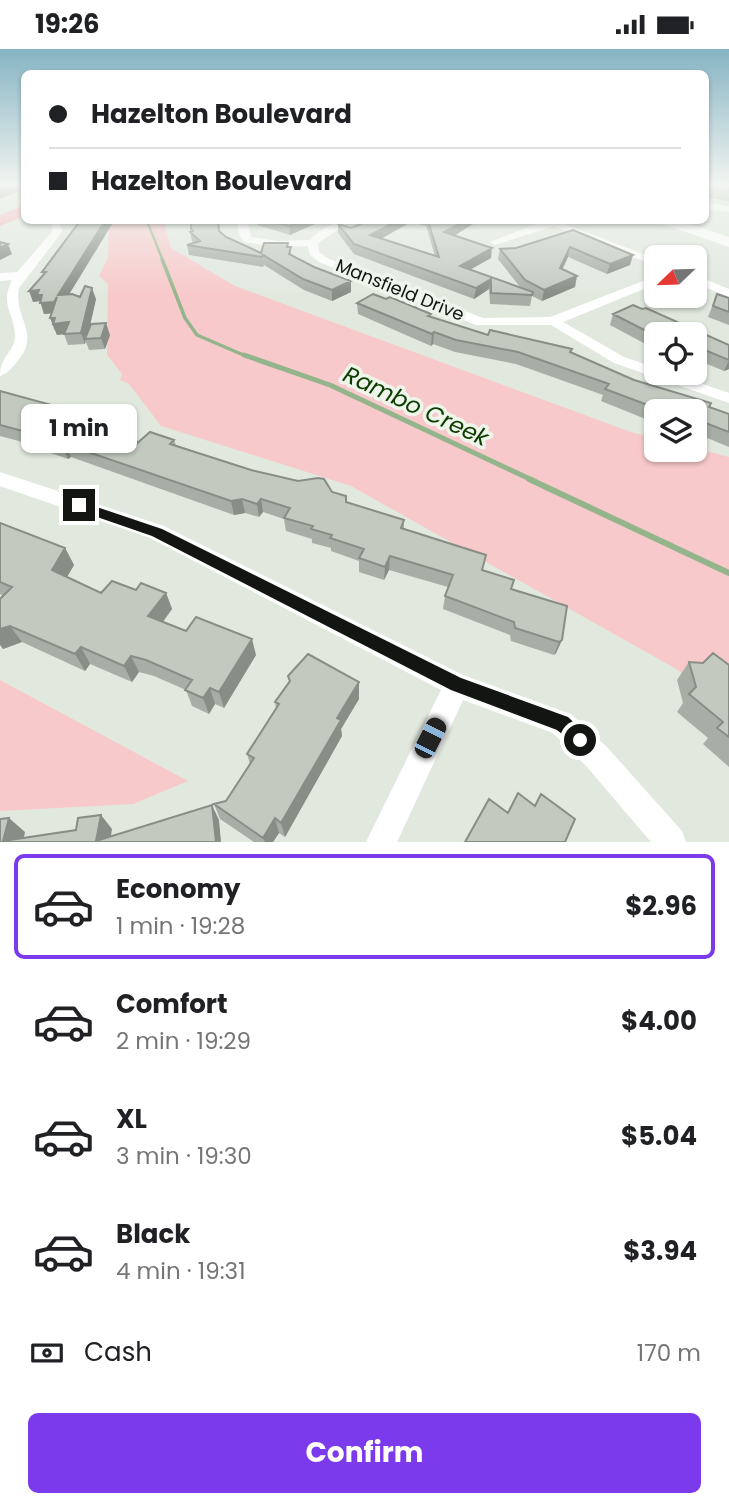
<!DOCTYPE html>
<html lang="en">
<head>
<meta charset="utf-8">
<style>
  :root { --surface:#fff; --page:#f2f2f2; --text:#202124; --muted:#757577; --line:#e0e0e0; --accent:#7c3aed }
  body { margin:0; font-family:Poppins,sans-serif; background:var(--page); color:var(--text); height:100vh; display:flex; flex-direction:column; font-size:26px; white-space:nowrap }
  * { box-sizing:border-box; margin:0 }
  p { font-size:23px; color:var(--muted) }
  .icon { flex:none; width:38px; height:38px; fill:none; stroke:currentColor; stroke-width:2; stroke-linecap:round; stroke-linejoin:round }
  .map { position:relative; height:793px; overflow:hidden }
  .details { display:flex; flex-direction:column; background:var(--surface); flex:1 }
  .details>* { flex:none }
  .guide { position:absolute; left:21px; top:21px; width:688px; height:154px; border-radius:10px; box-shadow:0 2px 5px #0004; display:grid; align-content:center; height:154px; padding:0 28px; background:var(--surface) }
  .needle { width:46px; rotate:247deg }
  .buttons { position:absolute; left:644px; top:196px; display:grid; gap:14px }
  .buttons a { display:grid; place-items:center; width:63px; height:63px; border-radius:10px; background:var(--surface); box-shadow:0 2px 5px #0004; font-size:35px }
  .end { position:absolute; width:32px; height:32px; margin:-16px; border:9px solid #121512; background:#fff; box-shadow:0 0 0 4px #fff }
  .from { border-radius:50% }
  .bubble { position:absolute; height:49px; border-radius:10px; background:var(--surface); box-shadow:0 2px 5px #0004; font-size:23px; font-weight:700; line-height:49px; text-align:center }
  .car { position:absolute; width:21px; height:42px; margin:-21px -10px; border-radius:9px; box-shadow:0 0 5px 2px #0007; background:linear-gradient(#222 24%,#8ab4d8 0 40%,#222 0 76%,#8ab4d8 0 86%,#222 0) }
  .guide b { display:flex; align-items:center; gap:24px; height:66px; font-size:26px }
  .guide b+b { border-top:2px solid var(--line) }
  .guide i { width:18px; height:18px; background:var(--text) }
  ul { padding:12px 0 0; list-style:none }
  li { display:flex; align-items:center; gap:21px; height:105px; margin:0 14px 10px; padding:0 14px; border:4px solid transparent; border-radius:10px }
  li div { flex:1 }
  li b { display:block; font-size:26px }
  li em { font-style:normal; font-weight:700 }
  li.selected { border-color:var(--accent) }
  li>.icon { width:63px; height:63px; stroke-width:1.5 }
  .pay { display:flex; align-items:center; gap:18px; height:77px; padding:0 28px; font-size:26px }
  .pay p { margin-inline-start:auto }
  .primary-button { display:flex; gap:14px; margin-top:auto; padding:14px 28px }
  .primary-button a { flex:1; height:80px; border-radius:10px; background:var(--accent); color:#fff; font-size:28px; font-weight:700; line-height:80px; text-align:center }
  .status { display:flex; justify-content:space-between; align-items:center; height:49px; padding:0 35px; background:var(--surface); direction:ltr }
  .status svg { height:19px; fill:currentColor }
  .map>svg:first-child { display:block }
  .green { fill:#f8c9ca }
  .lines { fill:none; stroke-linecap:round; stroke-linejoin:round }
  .stream-far3 { stroke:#94b58b; stroke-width:2.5 }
  .stream-far2 { stroke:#94b58b; stroke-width:3.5 }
  .stream-far1 { stroke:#94b58b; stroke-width:5 }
  .stream { stroke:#94b58b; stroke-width:6 }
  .street { fill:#fff; fill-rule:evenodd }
  .secondary { fill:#fff; fill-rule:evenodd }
  .primary { fill:#f4afb5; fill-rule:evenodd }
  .wall { fill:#a7aea5; fill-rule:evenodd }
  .shaded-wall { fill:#888d86 }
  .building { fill:#c2cac0; stroke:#888d86; stroke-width:2 }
  .route { fill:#121512 }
  .labels { text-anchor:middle; stroke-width:7; stroke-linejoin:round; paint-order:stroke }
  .far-street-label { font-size:18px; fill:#121512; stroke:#eef6ec }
  .water-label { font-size:23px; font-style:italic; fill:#0f3d01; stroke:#eef6ec }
</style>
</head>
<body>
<div class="status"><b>19:26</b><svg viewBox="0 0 49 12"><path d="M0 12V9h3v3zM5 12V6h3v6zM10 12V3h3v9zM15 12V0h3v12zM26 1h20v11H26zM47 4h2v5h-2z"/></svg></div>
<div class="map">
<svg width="729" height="793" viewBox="0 0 729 793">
  <rect width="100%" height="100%" fill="#e1e9df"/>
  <path class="green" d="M109 172H164L171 199 235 237 631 383 656 389V401L695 399 729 408V670L678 621 351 437 161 377 129 335 120 331 122 325 107 306 108 235 99 227 108 209Z
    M0 631 188 732 133 755 0 762Z"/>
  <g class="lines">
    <path class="stream-far3" d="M147 172 163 212"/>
    <path class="stream-far2" d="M162 210 185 269 197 286 248 308"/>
    <path class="stream-far1" d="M244 306 330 336 532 431"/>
    <path class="stream" d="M529 430 729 524"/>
    <path class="street" d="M705 154 729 157V163L705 160Z
      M52 172H60L62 183 19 239C13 269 42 284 17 313 12 319 8 324 0 327 0 306 16 303 15 285 13 262 0 256 12 231L0 232V224L17 223 52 183Z
      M237 172H247L251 188 278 192 310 191C320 179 336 172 351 172L318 194 319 203 327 209 483 269 550 268 656 227V235L563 273 624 308 656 319V324H671L729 344V354L614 314 551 276H476L319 213 310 206 308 197 278 198 244 193 239 186Z
      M544 172H557L656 210V217L554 177 495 196 490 193Z
      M695 226 729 240V248L695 234Z
      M0 423 164 477 463 626 571 665 607 698 682 782 686 793H651L587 718 553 684 463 651 397 793H366L441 641 150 489 0 437Z"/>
    <path class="secondary" d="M661 172H681L729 188V198L663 175Z"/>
    <path class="primary" d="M24 156V167L0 177V166Z"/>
  </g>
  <path class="wall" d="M705 136H729V153L728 152 705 148Z
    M80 172 69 245 80 248 96 250 89 280 110 286 105 300 89 301 86 293 85 295 68 296 64 285 57 286 55 281H54L51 264 44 265 40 252 33 253 43 226 42 223Z
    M191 172H219L220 183 226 188 261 204 288 198 292 206 351 243 332 252 304 241 264 216 263 218 189 206 187 196 194 194 192 192 190 183 191 182Z
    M257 172H321L290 186 257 176Z
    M368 172H478L454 187 491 209 470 220 520 238 498 210 500 200 516 199 573 181 630 216 607 225 568 208 562 220 575 238 542 252 532 247 530 257 490 255 489 240 474 250 354 205 338 184V175L351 179ZM411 173 426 177 435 207 381 189Z
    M717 245 729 249V276L708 268Z
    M386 250 431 265V268L488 286 571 304 634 331 729 365V398L695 384V362H656V369L651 367 648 371 601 352 603 346 516 315 455 303 433 295 431 297 358 265 357 254Z
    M633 256 642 260 646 259 729 296V320L724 322 695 310V285H656V297L653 299 610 276 613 265Z
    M0 342 105 376 133 377 138 394 174 391 176 396 251 421 332 443 346 453 404 471V480L483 521 511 540 562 591 556 604 554 606 511 592 510 586 443 560 445 547 448 538 389 521 384 531 359 523V512L331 502V499L312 494V490L286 482 284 470 263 463 259 468 245 464 234 466 71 408 68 410 42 401 41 398 0 387Z
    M0 474 65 499 74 516 67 528 101 544 136 541 166 544 172 560 163 573 256 606 224 659 215 655 209 665 192 657 186 641 154 627 139 623 132 633 90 615 85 622 22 593 3 600V547L0 545Z
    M689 613 729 616V718L703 695 708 689 677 663 683 654 677 631Z
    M288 627 359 633V650L341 680 342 687 285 788 279 784 273 793H254L220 770 214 755 226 752 250 715 247 705 276 660 275 653 289 633Z"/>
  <path class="shaded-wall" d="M10 136H24V140L0 150V140Z
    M105 172H114L62 257 58 246Z
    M301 172H321L290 186 289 177Z
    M397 172H411V173L370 196V186Z
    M464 172H478L443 193 444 183Z
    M8 195 12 205 0 211V199Z
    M570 198 568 208 558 230 560 219Z
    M492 199 491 209 459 227 460 217Z
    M633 206 630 216 607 225 610 215Z
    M577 227 575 238 542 252 544 241Z
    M491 230 489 240 474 250 476 239Z
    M351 232V243L332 252V241Z
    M92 239 96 250 87 290H85V295L81 284Z
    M39 241 57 248 58 264 44 265 40 252 33 253 29 242Z
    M50 269H55L69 273 73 284 57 286Z
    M106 274 110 286 105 300 101 289Z
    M434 283 433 295 431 297 432 285Z
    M729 311V320L724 322Z
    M133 377 137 391 139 411 134 397Z
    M65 395 71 408 68 410 62 396Z
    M242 450 245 464 234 466 231 452Z
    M261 450 263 463 259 468 257 455Z
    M65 499 74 516 61 538 52 521Z
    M390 507 389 521 384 531 385 518Z
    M166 544 172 560 155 583 148 567Z
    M10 577 22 593 3 600 0 596V580Z
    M252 590 256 606 224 659 219 643Z
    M562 591 556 604 554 606 559 593Z
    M81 598 90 615 85 622 75 605Z
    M131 607 139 623 132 633 124 617Z
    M359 633V650L341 680 342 687 285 788 281 774 337 669Z
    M210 639 215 655 209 665 203 649Z
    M212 756 219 771 221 793H216Z
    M101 766 112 780 110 793 96 792Z
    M9 769 25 783 23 793 3 792Z
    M275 769 279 784 273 793H265L263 789Z"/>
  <path class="building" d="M0 136H10L0 140Z
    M705 136H729V143L705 139Z
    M80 172H105L58 246 72 245 80 248 85 237 92 239 81 284 64 285 69 273 53 275 55 269H50L57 248 54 253 40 254 42 246H37L39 241 29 242 46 223H42Z
    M191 172H218L219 182 226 188 261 204 264 194H288L287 198H291L289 205 314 218 351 232 332 241 303 230 263 206 262 208 187 196 200 192 190 183 193 182 191 180Z
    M270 172H301L289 177Z
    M368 172H397L370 186 439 208 428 172H464L444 183 492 199 460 217 533 243 532 246 491 244V230L476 239 354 195 338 175 351 179Z
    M573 181 633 206 610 215 570 198 560 219 577 227 544 241 525 231 500 200 516 199Z
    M0 193 8 195 0 199Z
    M373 245 386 250 390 248 431 265 428 267 488 286 490 281 572 300 570 303 634 331 711 354 709 358 729 365V383L695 370V362H675L655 355 653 358 605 340 609 335 518 303 456 291 434 283 432 285 357 254Z
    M717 245 729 249V263L713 257Z
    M633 256 642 260 646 259 729 296V311L695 297V285H667L664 284 656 285V287L613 265Z
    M106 274 101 289 85 290 91 275Z
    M0 342 55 357 53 359 105 376 110 371 133 377 134 397 150 383 174 391 170 395 251 421 298 432 318 429 324 430 332 443 346 447V453L404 471 401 479 486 506 482 521 514 531 511 540 567 557 562 591 559 593 515 579 514 573 445 547 453 526 390 507 385 518 359 509 364 500 330 489 332 486 311 480 313 477 284 469 290 459 261 450 257 455 242 450 231 452 65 395 62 396 36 387 38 386 0 376Z
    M0 474 65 499 52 521 101 544 112 532 136 541 141 534 166 544 148 567 186 582 196 568 252 590 219 643 210 639 203 649 185 641 192 631 146 611 131 607 124 617 81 598 75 605 10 577 0 580V550L12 538 0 533Z
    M713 604 729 616V688L717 679 723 673 689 645 696 638 689 613 703 614Z
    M308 605 359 633 337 669 341 671 281 774 275 769 263 789 214 755 226 752 254 709 247 705 279 655 275 653 290 632 288 627Z
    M518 744 535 757 541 745 575 770 565 793H465L489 750 508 764Z
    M212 756 216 793H0V770L9 769 3 792 76 781 78 769 101 766 96 792Z"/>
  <linearGradient id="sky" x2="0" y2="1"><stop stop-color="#86b4c3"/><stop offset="0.55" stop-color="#f2f5f1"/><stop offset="1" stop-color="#f2f5f1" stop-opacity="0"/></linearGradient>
  <rect width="729" height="247" fill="url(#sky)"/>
  <path class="route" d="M79 452 162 480 461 629 568 668 586 685 588 691 586 697 580 700 557 681 451 641 152 487 74 460 72 456Z"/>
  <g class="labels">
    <g class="far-street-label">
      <text transform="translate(400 241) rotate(22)" y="6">Mansfield Drive</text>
    </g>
    <g class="water-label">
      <text transform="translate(416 357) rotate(25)" y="8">Rambo Creek</text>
    </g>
  </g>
</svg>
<div class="buttons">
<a><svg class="needle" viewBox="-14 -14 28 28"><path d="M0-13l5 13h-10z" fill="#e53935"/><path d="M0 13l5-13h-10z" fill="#757577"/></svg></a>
<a><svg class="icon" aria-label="locate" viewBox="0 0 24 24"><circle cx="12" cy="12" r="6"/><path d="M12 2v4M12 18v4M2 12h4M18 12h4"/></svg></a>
<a><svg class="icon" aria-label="layers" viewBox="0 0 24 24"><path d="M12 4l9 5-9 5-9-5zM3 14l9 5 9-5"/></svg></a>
</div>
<i class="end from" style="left:580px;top:691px"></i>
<i class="end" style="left:79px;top:456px"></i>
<div class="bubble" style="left:21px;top:355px;width:116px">1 min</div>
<i class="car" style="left:430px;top:689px;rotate:27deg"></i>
<div class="guide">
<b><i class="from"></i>Hazelton Boulevard</b>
<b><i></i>Hazelton Boulevard</b>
</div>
</div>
<section class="details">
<ul>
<li class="selected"><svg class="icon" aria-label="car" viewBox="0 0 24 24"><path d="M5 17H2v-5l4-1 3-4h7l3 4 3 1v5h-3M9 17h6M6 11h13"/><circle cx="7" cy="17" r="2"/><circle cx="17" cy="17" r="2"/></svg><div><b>Economy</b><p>1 min · 19:28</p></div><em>$2.96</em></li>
<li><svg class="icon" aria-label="car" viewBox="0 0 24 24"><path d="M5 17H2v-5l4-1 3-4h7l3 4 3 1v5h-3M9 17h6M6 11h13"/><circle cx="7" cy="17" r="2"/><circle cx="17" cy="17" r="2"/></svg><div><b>Comfort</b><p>2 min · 19:29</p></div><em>$4.00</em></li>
<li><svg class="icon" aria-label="car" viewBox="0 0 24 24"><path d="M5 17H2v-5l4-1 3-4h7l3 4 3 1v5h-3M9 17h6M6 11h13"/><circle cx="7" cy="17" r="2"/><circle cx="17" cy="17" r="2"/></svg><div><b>XL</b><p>3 min · 19:30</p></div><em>$5.04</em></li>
<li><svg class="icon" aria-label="car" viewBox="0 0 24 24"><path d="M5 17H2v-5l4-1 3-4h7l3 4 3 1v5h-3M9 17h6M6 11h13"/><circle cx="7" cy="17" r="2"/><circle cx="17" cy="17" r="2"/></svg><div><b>Black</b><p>4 min · 19:31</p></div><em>$3.94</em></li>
</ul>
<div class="pay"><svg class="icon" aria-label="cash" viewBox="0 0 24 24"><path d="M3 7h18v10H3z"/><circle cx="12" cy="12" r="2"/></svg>Cash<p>170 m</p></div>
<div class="primary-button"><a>Confirm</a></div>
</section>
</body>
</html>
